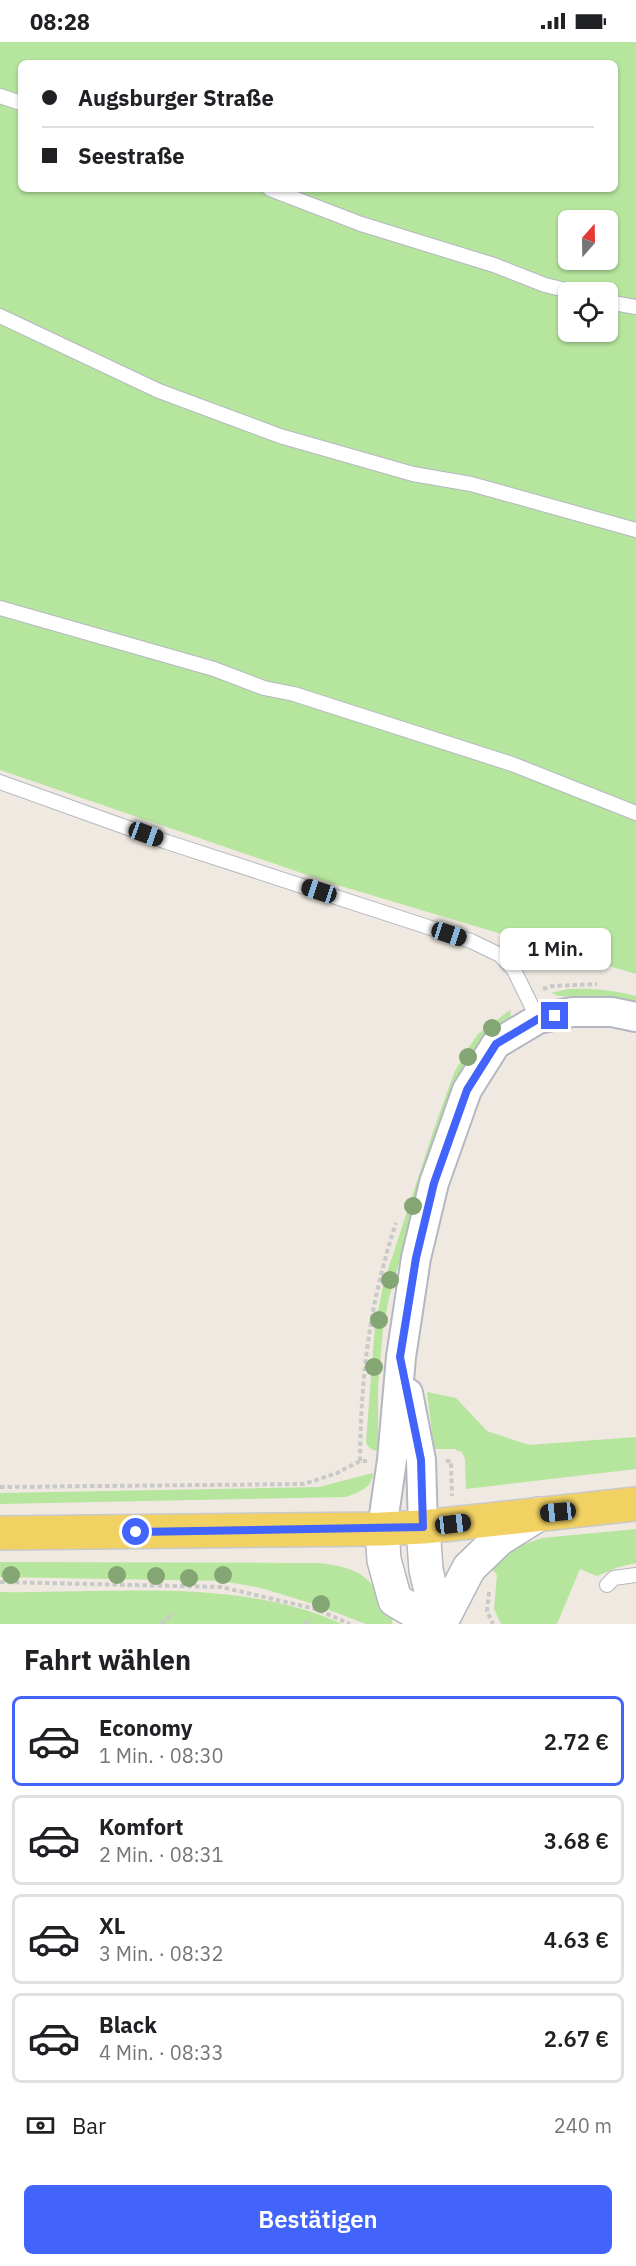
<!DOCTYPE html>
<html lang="de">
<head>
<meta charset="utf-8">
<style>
  :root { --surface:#fff; --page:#f2f2f2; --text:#202124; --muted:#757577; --line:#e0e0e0; --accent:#4264fb }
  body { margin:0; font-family:"IBM Plex Sans",sans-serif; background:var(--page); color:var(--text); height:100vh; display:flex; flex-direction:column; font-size:22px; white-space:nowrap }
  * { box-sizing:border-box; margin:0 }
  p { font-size:20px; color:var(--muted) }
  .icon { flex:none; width:33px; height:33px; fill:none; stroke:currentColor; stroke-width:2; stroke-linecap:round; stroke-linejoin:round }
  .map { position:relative; height:1582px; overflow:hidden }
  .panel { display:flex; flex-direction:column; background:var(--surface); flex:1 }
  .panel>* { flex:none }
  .banner { position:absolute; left:18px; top:18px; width:600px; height:132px; border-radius:9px; box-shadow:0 2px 4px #0004; display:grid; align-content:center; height:132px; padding:0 24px; background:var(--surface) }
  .needle { width:39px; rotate:20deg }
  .fabs { position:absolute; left:558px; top:168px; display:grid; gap:12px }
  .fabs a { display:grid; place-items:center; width:60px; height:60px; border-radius:9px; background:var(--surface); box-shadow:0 2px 4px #0004; font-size:30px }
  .end { position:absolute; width:27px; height:27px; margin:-14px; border:8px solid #4264fb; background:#fff; box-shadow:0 0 0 3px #fff }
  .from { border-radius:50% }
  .bubble { position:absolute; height:42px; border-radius:9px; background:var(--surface); box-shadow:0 2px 4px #0004; font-size:20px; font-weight:600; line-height:42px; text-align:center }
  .car { position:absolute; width:18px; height:36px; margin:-18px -9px; border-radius:8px; box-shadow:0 0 4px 2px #0007; background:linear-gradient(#222 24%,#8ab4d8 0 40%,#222 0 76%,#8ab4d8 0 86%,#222 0) }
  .banner b { display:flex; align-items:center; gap:21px; height:57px; font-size:22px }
  .banner b+b { border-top:2px solid var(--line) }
  .banner i { width:15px; height:15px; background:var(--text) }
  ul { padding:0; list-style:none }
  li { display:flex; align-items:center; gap:18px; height:90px; margin:0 12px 9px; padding:0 12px; border:3px solid var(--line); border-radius:9px }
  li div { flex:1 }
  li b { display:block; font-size:22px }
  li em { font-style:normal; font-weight:600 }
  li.current { border-color:var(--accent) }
  li>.icon { width:54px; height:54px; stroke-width:1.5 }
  h2 { padding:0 24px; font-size:27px; line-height:72px }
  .pay { display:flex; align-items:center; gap:15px; height:66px; padding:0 24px; font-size:22px }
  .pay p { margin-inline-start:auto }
  .button { display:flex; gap:12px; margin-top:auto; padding:12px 24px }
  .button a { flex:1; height:69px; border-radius:9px; background:var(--accent); color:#fff; font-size:24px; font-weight:600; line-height:69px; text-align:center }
  .status { display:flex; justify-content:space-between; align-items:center; height:42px; padding:0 30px; background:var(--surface); direction:ltr }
  .status svg { height:16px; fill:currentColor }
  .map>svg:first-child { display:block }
  .green { fill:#b6e59e; fill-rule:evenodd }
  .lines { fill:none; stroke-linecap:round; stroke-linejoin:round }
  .lane-casing { stroke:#b4b7c1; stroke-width:16 }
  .street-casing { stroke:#b4b7c1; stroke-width:32 }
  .secondary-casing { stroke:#b4b7c1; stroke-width:36 }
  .primary-casing { stroke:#c9c9c9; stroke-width:36 }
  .path { stroke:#c9c9c9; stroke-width:4; stroke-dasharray:4.5 3; stroke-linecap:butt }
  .lane { stroke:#fff; stroke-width:14 }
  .street { stroke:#fff; stroke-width:28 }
  .secondary { stroke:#fff; stroke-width:33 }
  .primary { stroke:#f2d163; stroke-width:33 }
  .tree { fill:#84a574 }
  .route { stroke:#4264fb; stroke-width:8 }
</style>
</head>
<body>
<div class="status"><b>08:28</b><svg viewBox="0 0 49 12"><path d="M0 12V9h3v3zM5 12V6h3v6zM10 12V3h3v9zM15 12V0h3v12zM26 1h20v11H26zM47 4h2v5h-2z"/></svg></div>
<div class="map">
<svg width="636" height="1582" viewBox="0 0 636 1582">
  <rect width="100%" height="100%" fill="#efe9e1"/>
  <path class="green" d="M0 0H636V932L334 842 0 728ZM21 21H615V147H21ZM568 178H608V218H568ZM568 250H608V290H568Z
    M568 947C592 946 613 948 636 954V962L602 955 559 954 551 951Z
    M510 968 511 974 484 998 436 1104 403 1207 389 1256 383 1287 378 1344V1408C371 1409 368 1405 366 1400L375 1283 384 1240 435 1084 454 1031 467 1008 478 992Z
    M427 1350 456 1356 487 1389 529 1403 636 1395V1427L466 1447 465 1417 462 1410 454 1407H434Z
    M373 1431C372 1447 358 1450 346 1455L0 1462V1451L319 1445Z
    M636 1487V1521L619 1525 597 1534 580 1527 557 1582H501L494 1567 497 1533 488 1522 514 1506 542 1496Z
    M0 1520 319 1521C351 1525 364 1529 383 1556 389 1565 394 1571 392 1582H366L313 1562 261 1546 222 1539 0 1535Z
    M0 1550C110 1552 240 1535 342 1582H0Z"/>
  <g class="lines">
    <defs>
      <path id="lane" d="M0 54 21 61
        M270 147 361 182 494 223 545 243 574 250
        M608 260 636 265
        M0 274 159 349 280 394 413 432 471 442 636 488
        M0 566 214 627 264 646 294 652 512 722 636 771
        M0 740 167 800 471 899 500 913 514 928 538 977
        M607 1543 614 1536 636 1533"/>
      <path id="street" d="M408 1351 421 1418 423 1485
        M382 1487 392 1418 401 1315 416 1216 434 1141 467 1048 496 1002 538 977 572 970H612L636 975"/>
      <path id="secondary" d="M423 1485 426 1528 439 1582
        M382 1487 384 1518 395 1558 436 1582
        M440 1582 469 1526 499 1497 539 1472"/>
      <path id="primary" d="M0 1491 382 1487 423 1485 636 1462"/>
    </defs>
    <use href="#lane" class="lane-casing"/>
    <use href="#street" class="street-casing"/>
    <use href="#secondary" class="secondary-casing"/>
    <use href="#primary" class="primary-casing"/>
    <path class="path" d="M543 947 552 944 597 942
      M360 1419C361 1333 369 1263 396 1181
      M446 1419H451L452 1454
      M0 1445 304 1442 337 1431 360 1419H367
      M0 1540 221 1545 316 1567 350 1582
      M489 1550 487 1569 493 1582
      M161 1582 174 1571
      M305 1582 311 1576"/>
    <use href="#lane" class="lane"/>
    <use href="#street" class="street"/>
    <use href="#secondary" class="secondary"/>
    <use href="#primary" class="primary"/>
  </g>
  <g class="tree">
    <circle cx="492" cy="986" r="9"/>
    <circle cx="468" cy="1015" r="9"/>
    <circle cx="413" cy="1164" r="9"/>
    <circle cx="390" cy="1238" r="9"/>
    <circle cx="379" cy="1278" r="9"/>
    <circle cx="374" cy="1325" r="9"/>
    <circle cx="11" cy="1533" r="9"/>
    <circle cx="117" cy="1533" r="9"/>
    <circle cx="223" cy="1533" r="9"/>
    <circle cx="156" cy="1534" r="9"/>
    <circle cx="189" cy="1536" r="9"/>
    <circle cx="321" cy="1562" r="9"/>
  </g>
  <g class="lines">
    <path class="route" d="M136 1490 423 1485 421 1418 400 1315 416 1216 434 1141 467 1048 496 1002 538 977 555 974"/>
  </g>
</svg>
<div class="fabs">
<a><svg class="needle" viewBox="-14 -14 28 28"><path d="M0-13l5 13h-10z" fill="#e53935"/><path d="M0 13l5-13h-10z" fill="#757577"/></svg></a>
<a><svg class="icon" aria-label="locate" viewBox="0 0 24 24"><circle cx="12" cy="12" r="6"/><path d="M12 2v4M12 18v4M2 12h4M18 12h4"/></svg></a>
</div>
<i class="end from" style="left:136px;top:1490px"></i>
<i class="end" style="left:555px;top:974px"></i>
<div class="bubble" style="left:500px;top:886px;width:111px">1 Min.</div>
<i class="car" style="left:146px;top:792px;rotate:110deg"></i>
<i class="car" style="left:319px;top:849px;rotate:288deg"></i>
<i class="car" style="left:449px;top:892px;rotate:108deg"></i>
<i class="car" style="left:558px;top:1470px;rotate:264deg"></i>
<i class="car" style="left:453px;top:1482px;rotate:83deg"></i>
<div class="banner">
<b><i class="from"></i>Augsburger Straße</b>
<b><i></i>Seestraße</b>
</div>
</div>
<section class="panel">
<h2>Fahrt wählen</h2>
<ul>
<li class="current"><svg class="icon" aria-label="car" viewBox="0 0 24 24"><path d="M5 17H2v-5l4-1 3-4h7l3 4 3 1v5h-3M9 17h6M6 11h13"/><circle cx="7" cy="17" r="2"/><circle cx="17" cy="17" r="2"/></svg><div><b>Economy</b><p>1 Min. · 08:30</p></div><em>2.72 €</em></li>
<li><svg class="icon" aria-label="car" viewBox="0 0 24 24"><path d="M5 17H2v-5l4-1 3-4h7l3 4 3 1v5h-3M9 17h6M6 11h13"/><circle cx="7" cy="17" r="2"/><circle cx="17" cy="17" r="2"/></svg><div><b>Komfort</b><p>2 Min. · 08:31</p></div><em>3.68 €</em></li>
<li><svg class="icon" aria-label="car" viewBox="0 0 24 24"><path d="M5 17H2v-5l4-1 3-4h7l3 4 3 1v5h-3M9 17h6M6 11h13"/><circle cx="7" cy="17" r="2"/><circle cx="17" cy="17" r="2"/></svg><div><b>XL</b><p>3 Min. · 08:32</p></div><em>4.63 €</em></li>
<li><svg class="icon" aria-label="car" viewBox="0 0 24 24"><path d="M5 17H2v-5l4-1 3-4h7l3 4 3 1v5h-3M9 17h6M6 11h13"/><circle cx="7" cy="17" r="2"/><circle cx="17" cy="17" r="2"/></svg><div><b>Black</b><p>4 Min. · 08:33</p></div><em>2.67 €</em></li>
</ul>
<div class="pay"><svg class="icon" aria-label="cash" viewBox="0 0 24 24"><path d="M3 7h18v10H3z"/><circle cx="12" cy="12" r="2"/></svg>Bar<p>240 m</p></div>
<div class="button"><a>Bestätigen</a></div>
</section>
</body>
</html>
